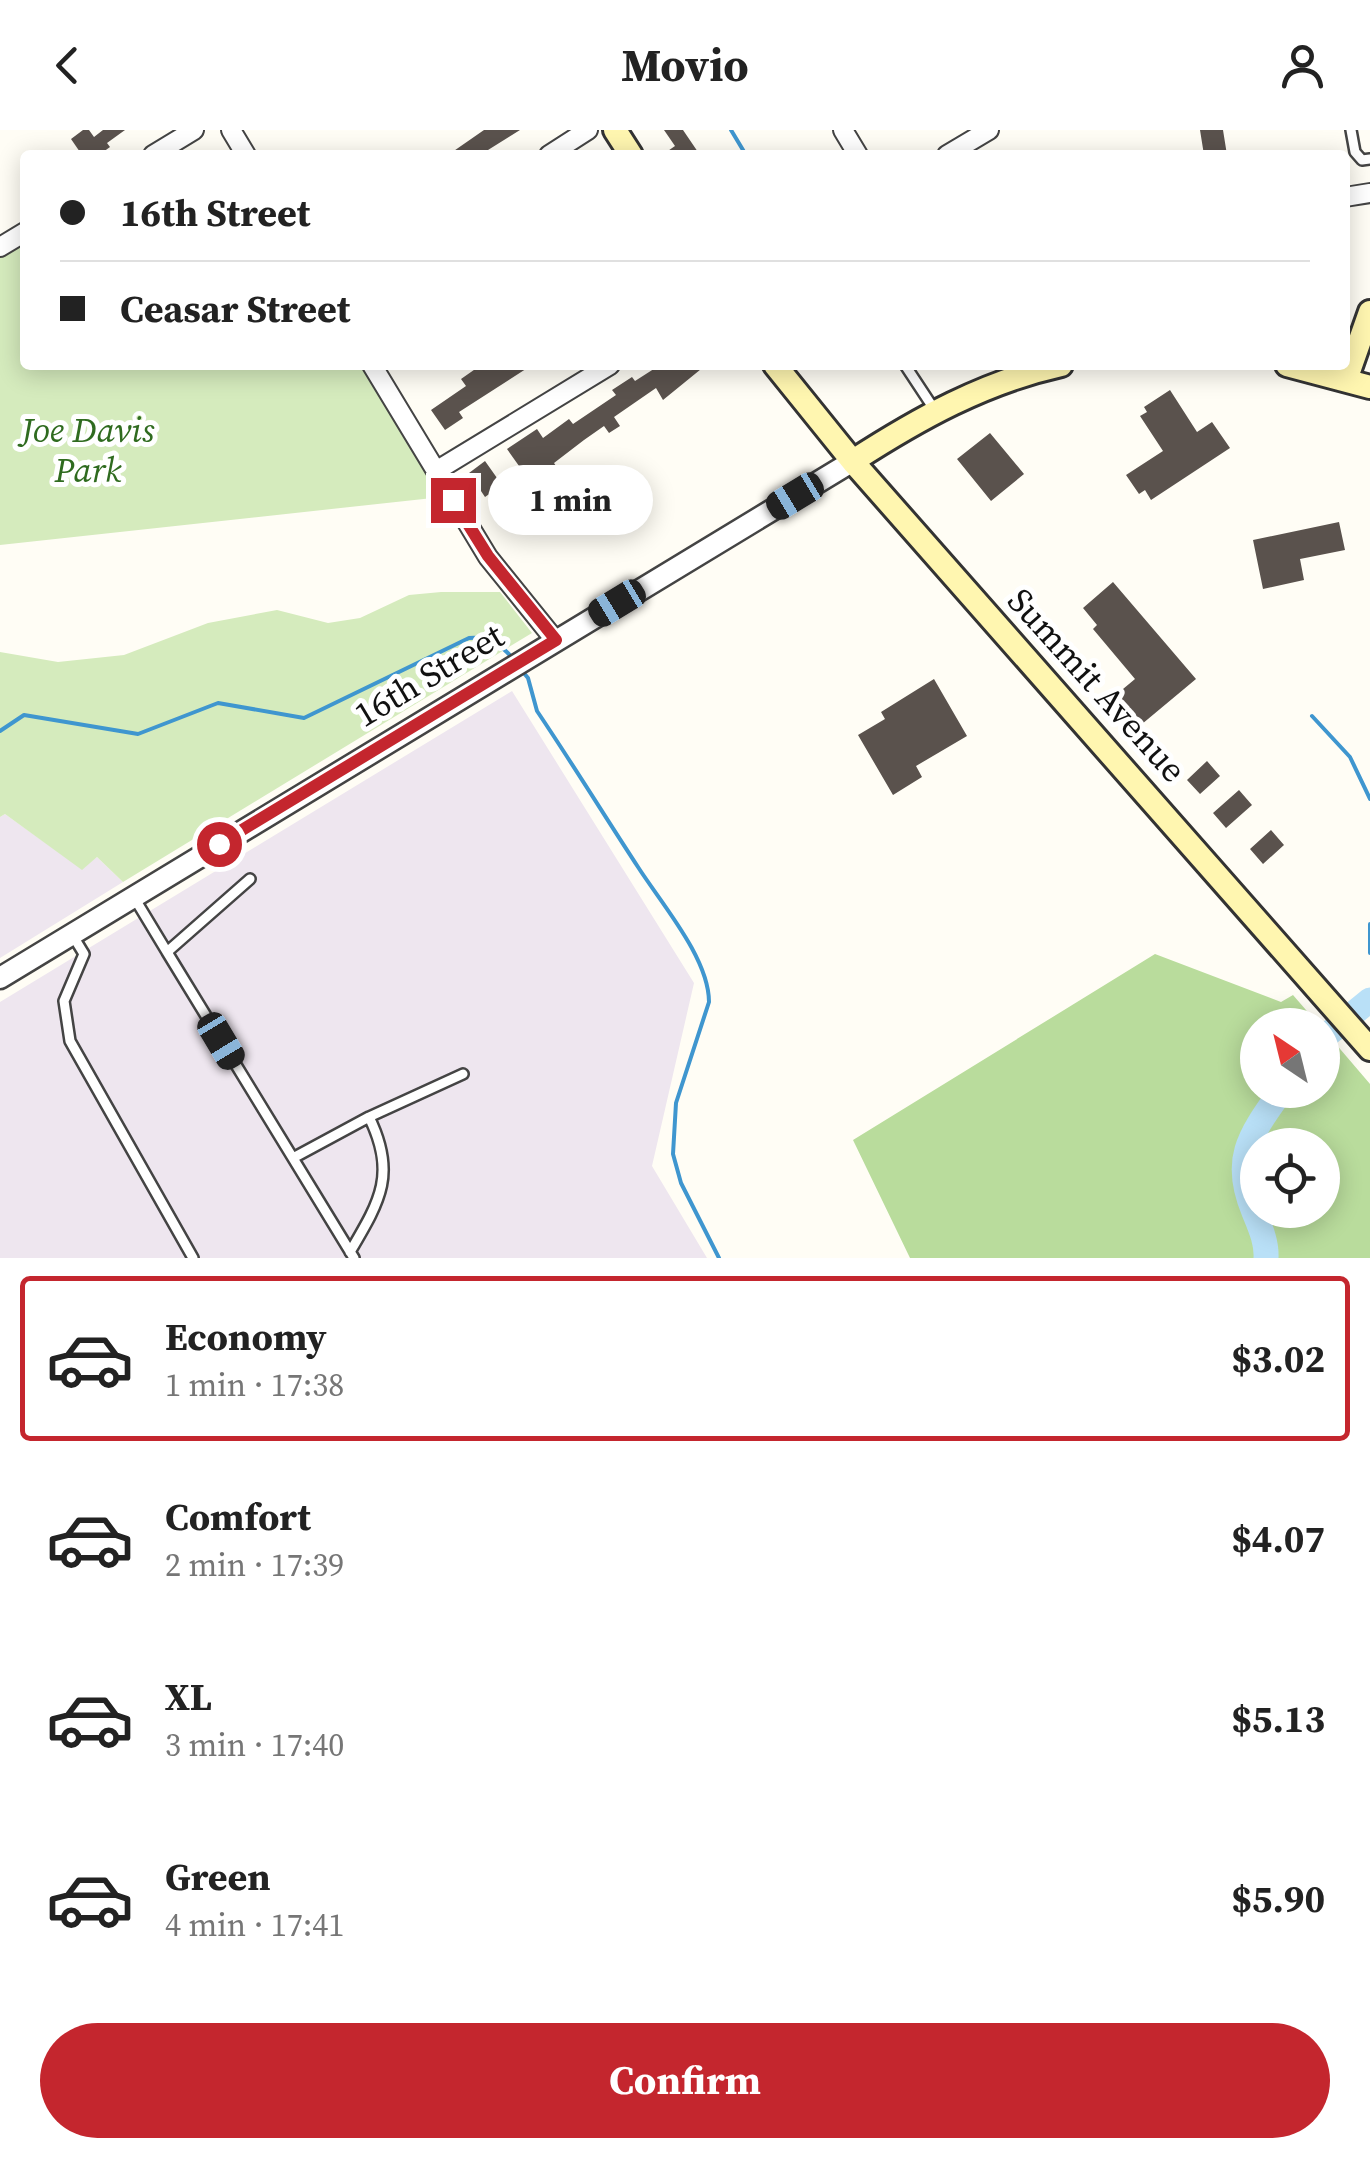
<!DOCTYPE html>
<html lang="en">
<head>
<meta charset="utf-8">
<style>
  :root { --surface:#fff; --page:#f2f2f2; --text:#222; --muted:#767676; --line:#e0e0e0; --accent:#c4262e }
  body { margin:0; font-family:"Source Serif 4",serif; background:var(--page); color:var(--text); height:100vh; display:flex; flex-direction:column; font-size:38px; white-space:nowrap }
  * { box-sizing:border-box; margin:0 }
  p { font-size:32px; color:var(--muted) }
  .icon { flex:none; width:55px; height:55px; fill:none; stroke:currentColor; stroke-width:2; stroke-linecap:round; stroke-linejoin:round }
  .map { position:relative; height:1128px; overflow:hidden }
  .sheet { display:flex; flex-direction:column; background:var(--surface); flex:1 }
  .sheet>* { flex:none }
  .top-card { position:absolute; left:20px; top:20px; width:1330px; height:220px; border-radius:10px; box-shadow:0 5px 25px #0003; display:grid; align-content:center; height:220px; padding:0 40px; background:var(--surface) }
  .needle { width:65px; rotate:325deg }
  .buttons { position:absolute; left:1240px; top:878px; display:grid; gap:20px }
  .buttons a { display:grid; place-items:center; width:100px; height:100px; border-radius:50%; background:var(--surface); box-shadow:0 5px 25px #0003; font-size:50px }
  .end { position:absolute; width:45px; height:45px; margin:-22px; border:12px solid #c4262e; background:#fff; box-shadow:0 0 0 5px #fff }
  .from { border-radius:50% }
  .bubble { position:absolute; height:70px; border-radius:35px; background:var(--surface); box-shadow:0 5px 25px #0003; font-size:32px; font-weight:700; line-height:70px; text-align:center }
  .car { position:absolute; width:30px; height:60px; margin:-30px -15px; border-radius:12px; box-shadow:0 0 8px 2px #0007; background:linear-gradient(#222 24%,#8ab4d8 0 40%,#222 0 76%,#8ab4d8 0 86%,#222 0) }
  .top-card b { display:flex; align-items:center; gap:35px; height:95px; font-size:38px }
  .top-card b+b { border-top:2px solid var(--line) }
  .top-card i { width:25px; height:25px; background:var(--text) }
  ul { padding:18px 0 0; list-style:none }
  li { display:flex; align-items:center; gap:30px; height:165px; margin:0 20px 15px; padding:0 20px; border:5px solid transparent; border-radius:10px }
  li div { flex:1 }
  li b { display:block; font-size:38px }
  li em { font-style:normal; font-weight:700 }
  li.selected { border-color:var(--accent) }
  li>.icon { width:90px; height:90px; stroke-width:1.5 }
  .action { display:flex; gap:20px; margin-top:auto; padding:20px 40px }
  .action a { flex:1; height:115px; border-radius:60px; background:var(--accent); color:#fff; font-size:40px; font-weight:700; line-height:115px; text-align:center }
  header { display:flex; justify-content:space-between; align-items:center; height:130px; padding:0 40px; background:var(--surface); font-size:45px; font-weight:700 }
  .map>svg:first-child { display:block }
  .industrial { fill:#eee6ef }
  .green { fill:#d5ebbd }
  .forest { fill:#b9dc9c; fill-rule:evenodd }
  .lines { fill:none; stroke-linecap:round; stroke-linejoin:round }
  .stream { stroke:#3f96cf; stroke-width:4 }
  .river { stroke:#b9e0f7; stroke-width:25 }
  .building { fill:#5a524d }
  .service-casing { stroke:#444; stroke-width:14 }
  .minor-casing { stroke:#444; stroke-width:22 }
  .tertiary-casing { stroke:#444; stroke-width:25 }
  .secondary-casing { stroke:#333; stroke-width:28 }
  .service { stroke:#fff; stroke-width:9 }
  .minor { stroke:#fff; stroke-width:18 }
  .tertiary { stroke:#fff; stroke-width:20 }
  .secondary { stroke:#fff6b0; stroke-width:22 }
  .route { stroke:#c4262e; stroke-width:12 }
  .labels { text-anchor:middle; stroke-width:10; stroke-linejoin:round; paint-order:stroke }
  .park-label { font-size:35px; font-style:italic; fill:#2f6b1f; stroke:#fff }
  .street-label { font-size:35px; fill:#111; stroke:#fff }
</style>
</head>
<body>
<header><svg class="icon" aria-label="back" viewBox="0 0 24 24"><path d="M15 5l-7 7 7 7"/></svg>Movio<svg class="icon" aria-label="person" viewBox="0 0 24 24"><circle cx="12" cy="8" r="4"/><path d="M4 21q1-7 8-7t8 7"/></svg></header>
<div class="map">
<svg width="1370" height="1128" viewBox="0 0 1370 1128">
  <rect width="100%" height="100%" fill="#fffdf5"/>
  <path class="industrial" d="M512 561 694 853 652 1036 707 1128H0V872Z
    M5 684 82 739 97 727 123 752 0 828V687Z"/>
  <path class="green" d="M25 111V235H363L442 367 0 415V127Z
    M441 462H500L532 503 123 752 97 727 82 740 5 684 0 687V522L58 532 124 525 208 493 277 480 328 493 360 488 409 465Z"/>
  <path class="forest" d="M1155 824 1281 872 1293 865 1319 895H1258V960H1322L1323 899 1370 954V1128H910L853 1010ZM1258 1015H1322V1080H1258Z"/>
  <g class="lines">
    <path class="stream" d="M731 0 746 25
      M523 542 528 548 537 581C572 633 604 685 638 737 661 773 709 828 709 872L676 973 673 1024 681 1053 719 1128
      M1312 586 1350 627 1370 669
      M0 601 24 585 138 604 218 573 304 588 469 508C489 506 502 515 514 530
      M1370 794V823"/>
    <path class="river" d="M1322 909 1370 870
      M1266 1128C1267 1112 1260 1097 1254 1082 1231 1028 1251 1004 1282 960"/>
  </g>
  <path class="building" d="M83 0H89L94 7 103 0H125L107 13 110 17 99 25H82L71 9Z
    M484 0H520L480 25H448Z
    M664 0H683L700 25H662L675 16Z
    M1200 0H1223L1227 25H1204Z
    M481 235H532L459 282 463 288 445 300 431 280 466 256 461 249Z
    M660 235H706L663 270 656 258 614 287 620 296 609 303 604 296 584 310 554 333 562 345 546 356 533 337 524 343 507 319 537 299 543 308 569 289 573 294 616 265 612 260 632 247 635 251Z
    M1170 260 1197 302 1212 292 1230 318 1151 370 1145 360 1139 364 1126 345 1163 321 1140 286 1147 282 1144 277Z
    M990 303 1024 344 991 371 957 329Z
    M485 331 502 355 485 367 469 343Z
    M1339 392 1345 420 1300 429 1304 450 1263 459 1253 410Z
    M1113 452 1196 549 1142 594 1117 564 1135 549 1093 499 1097 495 1083 478Z
    M934 549 967 606 916 636 922 647 893 665 858 605 885 589 881 582Z
    M1207 631 1220 646 1200 664 1187 650Z
    M1239 660 1252 675 1226 698 1213 683Z
    M1271 700 1284 715 1263 734 1250 719Z"/>
  <g class="lines">
    <defs>
      <path id="service" d="M1351 0 1355 22 1362 30 1370 29
        M905 235 934 279
        M135 769 167 822 250 749
        M73 806 84 824 64 871 70 911 193 1128
        M167 822 354 1128
        M369 987 463 944
        M293 1028 369 987C397 1044 380 1071 350 1122"/>
      <path id="minor" d="M231 0 246 25
        M843 0 858 25
        M153 25 194 0
        M549 25 588 0
        M947 25 989 0
        M1345 67 1370 63
        M0 117 25 102
        M372 235 488 427 555 510
        M436 341 610 235"/>
      <path id="tertiary" d="M0 848 853 331"/>
      <path id="secondary" d="M615 0 631 25
        M775 235 854 333 1370 919
        M1287 235 1370 257
        M1346 250 1370 182
        M853 331C918 289 984 252 1061 235"/>
    </defs>
    <use href="#service" class="service-casing"/>
    <use href="#minor" class="minor-casing"/>
    <use href="#tertiary" class="tertiary-casing"/>
    <use href="#secondary" class="secondary-casing"/>
    <use href="#service" class="service"/>
    <use href="#minor" class="minor"/>
    <use href="#tertiary" class="tertiary"/>
    <use href="#secondary" class="secondary"/>
  </g>
  <g class="lines">
    <path class="route" d="M219 714 556 510 488 426 453 370"/>
  </g>
  <g class="labels">
    <g class="park-label">
      <text x="88" y="312">Joe Davis<tspan x="88" dy="40">Park</tspan></text>
    </g>
    <g class="street-label">
      <text transform="translate(429 545) rotate(-31)" y="12">16th Street</text>
      <text transform="translate(1097 555) rotate(48)" y="12">Summit Avenue</text>
    </g>
  </g>
</svg>
<div class="buttons">
<a><svg class="needle" viewBox="-14 -14 28 28"><path d="M0-13l5 13h-10z" fill="#e53935"/><path d="M0 13l5-13h-10z" fill="#767676"/></svg></a>
<a><svg class="icon" aria-label="locate" viewBox="0 0 24 24"><circle cx="12" cy="12" r="6"/><path d="M12 2v4M12 18v4M2 12h4M18 12h4"/></svg></a>
</div>
<i class="end from" style="left:219px;top:714px"></i>
<i class="end" style="left:453px;top:370px"></i>
<div class="bubble" style="left:488px;top:335px;width:165px">1 min</div>
<i class="car" style="left:795px;top:366px;rotate:239deg"></i>
<i class="car" style="left:617px;top:473px;rotate:239deg"></i>
<i class="car" style="left:221px;top:911px;rotate:149deg"></i>
<div class="top-card">
<b><i class="from"></i>16th Street</b>
<b><i></i>Ceasar Street</b>
</div>
</div>
<section class="sheet">
<ul>
<li class="selected"><svg class="icon" aria-label="car" viewBox="0 0 24 24"><path d="M5 17H2v-5l4-1 3-4h7l3 4 3 1v5h-3M9 17h6M6 11h13"/><circle cx="7" cy="17" r="2"/><circle cx="17" cy="17" r="2"/></svg><div><b>Economy</b><p>1 min · 17:38</p></div><em>$3.02</em></li>
<li><svg class="icon" aria-label="car" viewBox="0 0 24 24"><path d="M5 17H2v-5l4-1 3-4h7l3 4 3 1v5h-3M9 17h6M6 11h13"/><circle cx="7" cy="17" r="2"/><circle cx="17" cy="17" r="2"/></svg><div><b>Comfort</b><p>2 min · 17:39</p></div><em>$4.07</em></li>
<li><svg class="icon" aria-label="car" viewBox="0 0 24 24"><path d="M5 17H2v-5l4-1 3-4h7l3 4 3 1v5h-3M9 17h6M6 11h13"/><circle cx="7" cy="17" r="2"/><circle cx="17" cy="17" r="2"/></svg><div><b>XL</b><p>3 min · 17:40</p></div><em>$5.13</em></li>
<li><svg class="icon" aria-label="car" viewBox="0 0 24 24"><path d="M5 17H2v-5l4-1 3-4h7l3 4 3 1v5h-3M9 17h6M6 11h13"/><circle cx="7" cy="17" r="2"/><circle cx="17" cy="17" r="2"/></svg><div><b>Green</b><p>4 min · 17:41</p></div><em>$5.90</em></li>
</ul>
<div class="action"><a>Confirm</a></div>
</section>
</body>
</html>
